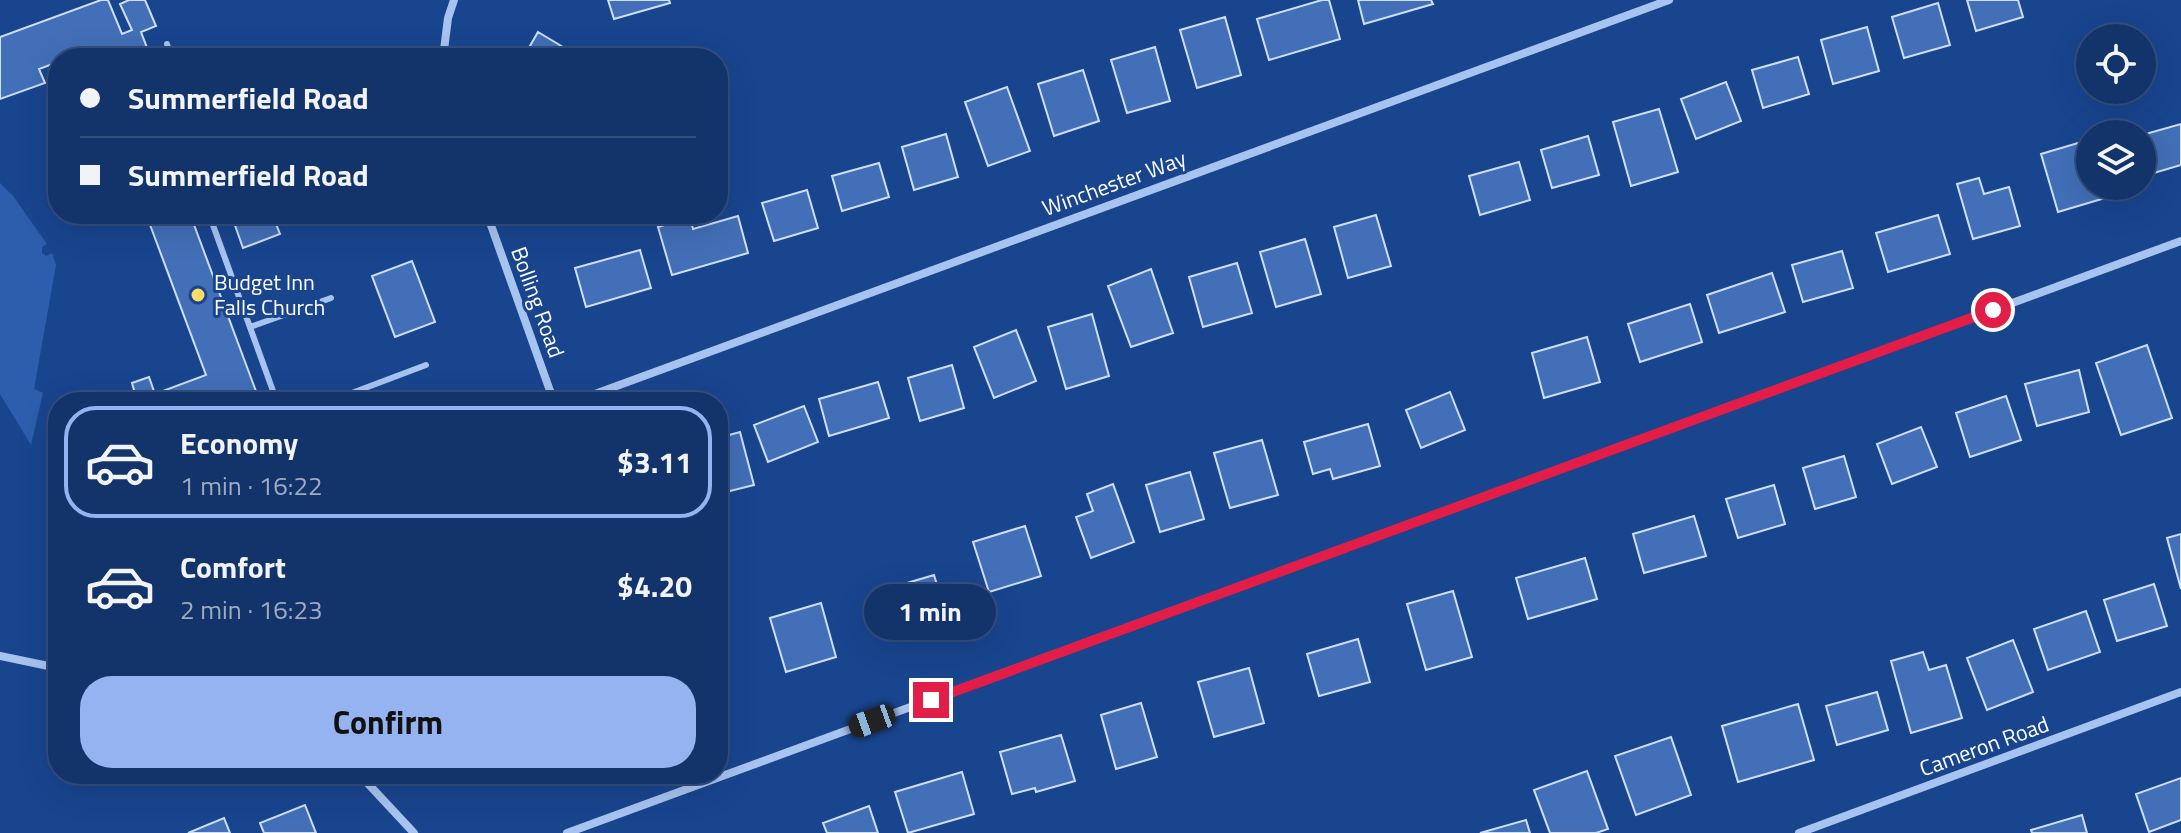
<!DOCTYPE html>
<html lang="en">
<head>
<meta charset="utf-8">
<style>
  :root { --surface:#13346b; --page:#1c3c71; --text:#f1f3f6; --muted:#9daac1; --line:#324f7e; --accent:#95b2f1 }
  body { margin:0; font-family:"Titillium Web",sans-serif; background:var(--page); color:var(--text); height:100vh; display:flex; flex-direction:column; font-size:30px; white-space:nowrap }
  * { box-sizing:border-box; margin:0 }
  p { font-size:26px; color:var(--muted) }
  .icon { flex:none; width:44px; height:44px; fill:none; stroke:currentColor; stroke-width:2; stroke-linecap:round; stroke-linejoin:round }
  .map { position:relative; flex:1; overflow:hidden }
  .side { position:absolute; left:48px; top:392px; width:680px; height:392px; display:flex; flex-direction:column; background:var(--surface); border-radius:32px; box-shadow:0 8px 32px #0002,0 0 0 2px var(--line) }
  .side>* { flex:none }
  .banner { position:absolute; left:48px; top:48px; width:680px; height:176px; border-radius:32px; box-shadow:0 8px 32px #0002,0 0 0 2px var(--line); display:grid; align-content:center; height:176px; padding:0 32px; background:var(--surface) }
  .buttons { position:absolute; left:2076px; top:24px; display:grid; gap:16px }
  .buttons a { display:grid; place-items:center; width:80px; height:80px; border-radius:50%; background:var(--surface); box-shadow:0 8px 32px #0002,0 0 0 2px var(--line); font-size:40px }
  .end { position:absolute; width:36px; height:36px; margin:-18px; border:10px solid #e11d48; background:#fff; box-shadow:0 0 0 4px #fff }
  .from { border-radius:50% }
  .bubble { position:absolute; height:56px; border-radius:28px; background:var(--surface); box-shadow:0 8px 32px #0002,0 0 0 2px var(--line); font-size:26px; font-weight:700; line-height:56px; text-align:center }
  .car { position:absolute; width:24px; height:48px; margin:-24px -12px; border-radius:10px; box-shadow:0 0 6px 2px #0007; background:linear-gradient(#222 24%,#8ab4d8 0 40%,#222 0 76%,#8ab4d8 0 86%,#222 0) }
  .banner b { display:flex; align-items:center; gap:28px; height:76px; font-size:30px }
  .banner b+b { border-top:2px solid var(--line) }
  .banner i { width:20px; height:20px; background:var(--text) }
  ul { padding:14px 0 0; list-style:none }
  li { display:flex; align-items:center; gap:24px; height:112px; margin:0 16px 12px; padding:0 16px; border:4px solid transparent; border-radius:32px }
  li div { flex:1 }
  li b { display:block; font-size:30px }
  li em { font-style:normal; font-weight:700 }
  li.selected { border-color:var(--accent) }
  li>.icon { width:72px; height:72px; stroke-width:1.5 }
  .primary-button { display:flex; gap:16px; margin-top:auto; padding:16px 32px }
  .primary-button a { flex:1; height:92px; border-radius:32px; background:var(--accent); color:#111; font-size:32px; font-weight:700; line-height:92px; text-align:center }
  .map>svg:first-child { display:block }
  .green { fill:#2c5ead }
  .building { fill:#426fb7; stroke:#cddffa; stroke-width:2 }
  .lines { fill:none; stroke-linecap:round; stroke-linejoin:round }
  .service { stroke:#a7c3ef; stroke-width:6 }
  .minor { stroke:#a7c3ef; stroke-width:8 }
  .route { stroke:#e11d48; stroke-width:10 }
  .poi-dot { fill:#ffdc64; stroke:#19458f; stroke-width:3 }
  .labels { text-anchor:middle; stroke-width:6; stroke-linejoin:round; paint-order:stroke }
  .street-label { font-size:22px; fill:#fff; stroke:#19458f }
  .poi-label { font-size:22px; fill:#fff; stroke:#19458f; text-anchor:start }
</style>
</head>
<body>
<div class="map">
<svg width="2181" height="833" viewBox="0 0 2181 833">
  <rect width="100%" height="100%" fill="#19458f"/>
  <path class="green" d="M0 183 13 196 47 244 42 247V253L46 256 52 253 56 265 34 389 43 393 31 445 0 394Z"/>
  <path class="building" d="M101 0H108L122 34 132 30 120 4 129 0H145L156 26 141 32 151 58H58V62L39 69 45 83 0 99V37Z
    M608 0H669L670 3 614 19Z
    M1322 0H1329L1340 39 1269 60 1257 19Z
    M1358 0H1431L1433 4 1364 24Z
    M1967 0H2018L2023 17 1976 31Z
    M1938 3 1950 45 1904 58 1892 17Z
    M1225 17 1241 75 1197 88 1180 30Z
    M1867 27 1879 71 1833 84 1821 40Z
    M538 32 573 53 570 58H523Z
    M1155 47 1170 101 1127 113 1111 60Z
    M1798 57 1809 94 1763 108 1752 70Z
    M1083 70 1099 121 1054 136 1038 84Z
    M1726 82 1741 121 1696 139 1681 99Z
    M1007 87 1030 151 988 166 965 102Z
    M1659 109 1678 172 1631 186 1613 122Z
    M2181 124V165L2147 175 2142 159V135Z
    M946 134 958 177 914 190 902 147Z
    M1588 136 1599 175 1552 188 1541 150Z
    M2088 140 2090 186H2101L2105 198 2058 212 2041 154Z
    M1519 162 1530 200 1480 215 1469 176Z
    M879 163 889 197 842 211 832 176Z
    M1979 178 1984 194 2009 187 2020 226 1973 239 1957 184Z
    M807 190 818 228 774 241 762 203Z
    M146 214H190L260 402H120L134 397 137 401 132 383 149 377 155 394 206 375Z
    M231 214H272L280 234 243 248Z
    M1376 215 1391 266 1348 278 1334 227Z
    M1938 215 1950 254 1888 272 1876 233Z
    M738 216 748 253 672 275 658 227 690 217 693 229Z
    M1305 239 1321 294 1276 307 1260 252Z
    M640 250 651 288 586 307 575 268Z
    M1842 251 1853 288 1803 302 1792 265Z
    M412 261 435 322 395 337 372 276Z
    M1237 263 1252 313 1203 327 1189 277Z
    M1151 269 1173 333 1131 347 1108 286Z
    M1772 273 1785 312 1719 333 1707 295Z
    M1690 304 1702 342 1640 362 1628 324Z
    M1092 314 1109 376 1066 389 1048 327Z
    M1016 330 1036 381 994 398 974 347Z
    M1587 337 1600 382 1544 398 1532 353Z
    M2147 345 2172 418 2121 435 2096 363Z
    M952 365 964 408 920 421 908 378Z
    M2079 370 2089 412 2037 426 2025 384Z
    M878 382 889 418 829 436 819 399Z
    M1450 392 1465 430 1421 448 1406 410Z
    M2006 396 2021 440 1970 457 1956 413Z
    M804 406 818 442 768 462 754 425Z
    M1368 424 1380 466 1333 479 1330 469 1313 474 1304 442Z
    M1921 427 1937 467 1892 484 1877 444Z
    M740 432 754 485 718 494V438Z
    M1262 440 1278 495 1230 508 1214 453Z
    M1844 456 1856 497 1815 509 1803 468Z
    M1190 472 1204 519 1160 532 1146 485Z
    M1113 484 1134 542 1091 558 1076 517 1093 511 1087 494Z
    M1774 485 1785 524 1738 538 1726 499Z
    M1694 516 1706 556 1644 573 1633 534Z
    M1025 526 1041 576 989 592 973 542Z
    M2181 534V589L2167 538Z
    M1585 558 1597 599 1528 619 1516 578Z
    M934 575 947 617 886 635 873 593Z
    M2154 584 2167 626 2117 641 2104 600Z
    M1453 591 1472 657 1426 670 1407 604Z
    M821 603 836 657 786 672 770 618Z
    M2086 611 2100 652 2048 670 2034 629Z
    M1358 639 1370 682 1319 696 1307 654Z
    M2013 640 2033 692 1987 710 1967 658Z
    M1923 652 1929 670 1946 665 1962 718 1911 733 1891 661Z
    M718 660 728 696 718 699Z
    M1249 668 1264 723 1214 737 1198 682Z
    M1877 692 1888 730 1837 745 1826 706Z
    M1141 703 1157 757 1116 769 1101 715Z
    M1798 704 1814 760 1738 782 1722 726Z
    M1061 735 1075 781 1036 792 1035 788 1012 794 1000 752Z
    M1671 737 1691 795 1636 815 1615 756Z
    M1587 771 1608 829 1596 833H1550L1534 790Z
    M962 772 974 814 908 833 895 792Z
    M2181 778V820L2149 832 2136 794Z
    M305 805 316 833H264L260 823Z
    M869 806 878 833H827L823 823Z
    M2082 815 2087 833H2032L2031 830Z
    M224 818 230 833H188Z
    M1526 820 1530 833H1480Z"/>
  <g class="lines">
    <path class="service" d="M167 44 171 58
      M209 214 277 402
      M250 327 331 298
      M328 402 426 365"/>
    <path class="minor" d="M443 58 448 18 454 0
      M487 214 554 402
      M573 402 1669 0
      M0 656 58 668
      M359 774 414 833
      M567 833 2181 241
      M1799 833 2181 692"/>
  </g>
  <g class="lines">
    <path class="route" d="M931 700 1993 310"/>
  </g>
  <circle class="poi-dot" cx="198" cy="295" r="8"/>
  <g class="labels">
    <g class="street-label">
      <text transform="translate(1114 183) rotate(-20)" y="8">Winchester Way</text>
      <text transform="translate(538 302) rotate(70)" y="8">Bolling Road</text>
      <text transform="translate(1984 746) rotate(-20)" y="8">Cameron Road</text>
    </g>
    <g class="poi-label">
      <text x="214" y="290">Budget Inn<tspan x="214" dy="25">Falls Church</tspan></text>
    </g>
  </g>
</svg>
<div class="buttons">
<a><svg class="icon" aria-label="locate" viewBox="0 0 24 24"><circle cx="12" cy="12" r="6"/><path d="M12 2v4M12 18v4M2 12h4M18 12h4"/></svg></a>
<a><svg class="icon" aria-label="layers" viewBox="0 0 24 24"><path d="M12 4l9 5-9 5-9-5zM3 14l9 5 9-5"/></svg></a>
</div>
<i class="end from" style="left:1993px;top:310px"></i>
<i class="end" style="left:931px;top:700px"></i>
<div class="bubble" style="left:864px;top:584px;width:132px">1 min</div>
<i class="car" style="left:872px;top:721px;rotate:250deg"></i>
<div class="banner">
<b><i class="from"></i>Summerfield Road</b>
<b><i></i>Summerfield Road</b>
</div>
<section class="side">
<ul>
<li class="selected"><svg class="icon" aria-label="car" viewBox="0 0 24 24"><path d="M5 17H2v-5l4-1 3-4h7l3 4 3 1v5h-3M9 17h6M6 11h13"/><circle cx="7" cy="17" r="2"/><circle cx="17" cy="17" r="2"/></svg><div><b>Economy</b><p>1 min · 16:22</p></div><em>$3.11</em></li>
<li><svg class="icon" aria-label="car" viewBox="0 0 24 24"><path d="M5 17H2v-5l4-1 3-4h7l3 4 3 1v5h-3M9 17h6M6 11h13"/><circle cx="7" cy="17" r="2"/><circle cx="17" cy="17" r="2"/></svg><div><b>Comfort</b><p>2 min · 16:23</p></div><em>$4.20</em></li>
</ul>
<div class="primary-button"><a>Confirm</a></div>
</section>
</div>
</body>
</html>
